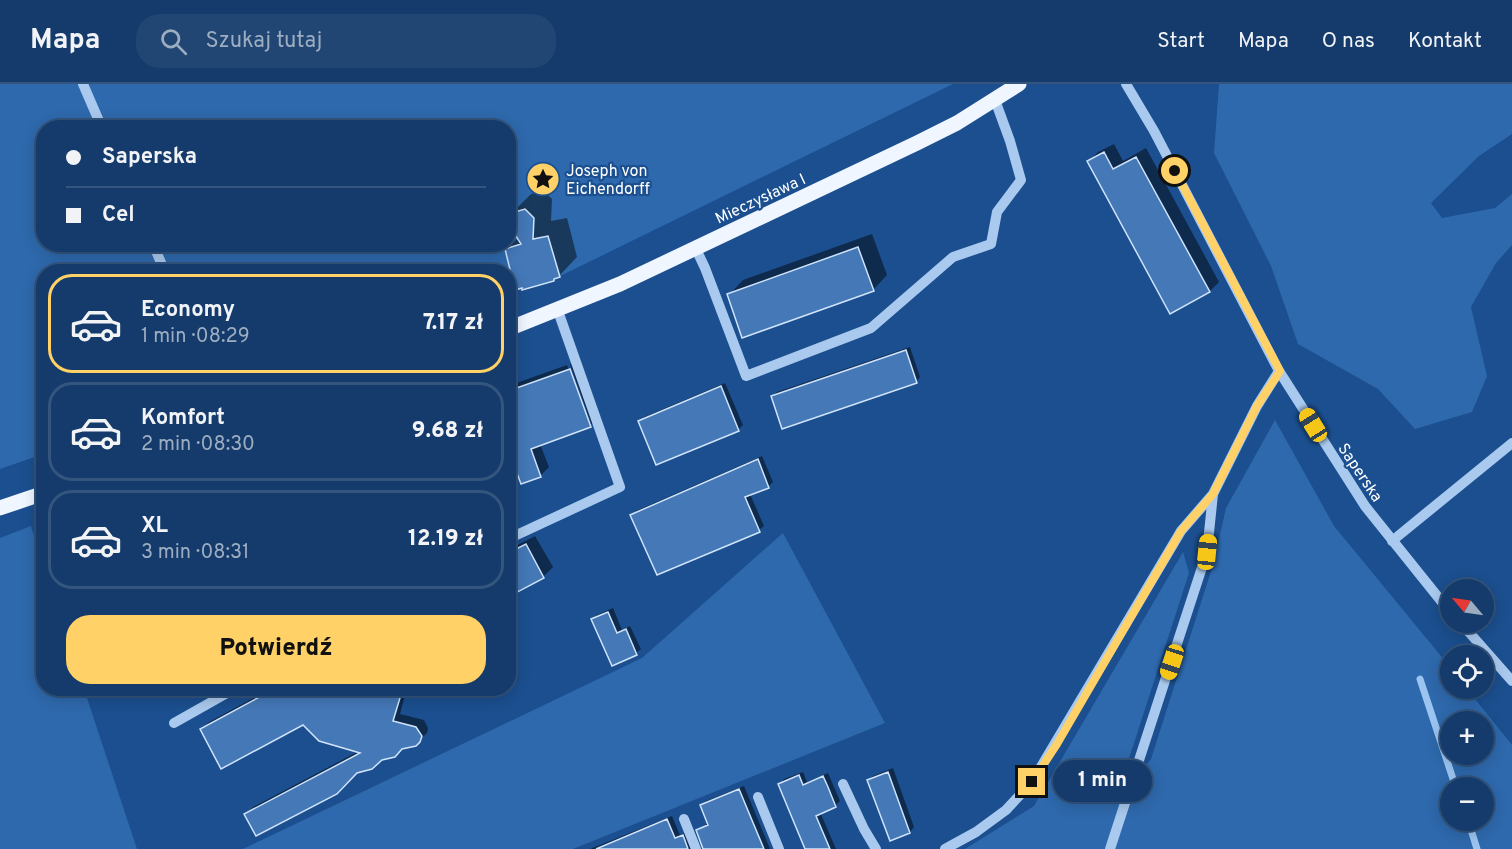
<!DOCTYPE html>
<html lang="pl">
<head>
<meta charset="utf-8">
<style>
  :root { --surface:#143b6b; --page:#214673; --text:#f1f3f6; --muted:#9dadc1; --line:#33557e; --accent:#ffd166 }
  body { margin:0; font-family:Overpass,sans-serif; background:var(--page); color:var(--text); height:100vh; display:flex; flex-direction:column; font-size:22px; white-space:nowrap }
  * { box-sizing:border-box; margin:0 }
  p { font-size:20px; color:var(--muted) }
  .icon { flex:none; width:33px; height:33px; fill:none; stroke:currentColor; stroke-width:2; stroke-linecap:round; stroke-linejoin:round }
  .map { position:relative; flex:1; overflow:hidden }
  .side { position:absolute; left:36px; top:180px; width:480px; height:432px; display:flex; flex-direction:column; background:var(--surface); border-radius:24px; box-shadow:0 3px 15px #0003,0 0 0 2px var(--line) }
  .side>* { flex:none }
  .guide { position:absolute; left:36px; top:36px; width:480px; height:132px; border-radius:24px; box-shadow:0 3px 15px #0003,0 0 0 2px var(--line); display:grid; align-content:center; height:132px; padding:0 30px; background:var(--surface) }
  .needle { width:39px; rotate:299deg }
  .controls { position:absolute; left:1440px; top:495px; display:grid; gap:12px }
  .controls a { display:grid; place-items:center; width:54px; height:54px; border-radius:50%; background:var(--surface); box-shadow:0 3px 15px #0003,0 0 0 2px var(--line); font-size:30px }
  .end { position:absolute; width:27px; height:27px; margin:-14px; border:8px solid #ffd166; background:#111; box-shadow:0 0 0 3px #111 }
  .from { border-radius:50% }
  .bubble { position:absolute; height:42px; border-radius:21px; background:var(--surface); box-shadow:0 3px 15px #0003,0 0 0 2px var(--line); font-size:20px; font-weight:800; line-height:42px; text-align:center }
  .car { position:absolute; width:18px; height:36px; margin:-18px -9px; border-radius:8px; box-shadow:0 0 4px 2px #0007; background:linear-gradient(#f5c518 24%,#345 0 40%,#f5c518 0 76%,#345 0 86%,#f5c518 0) }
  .guide b { display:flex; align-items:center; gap:21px; height:57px; font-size:22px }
  .guide b+b { border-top:2px solid var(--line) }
  .guide i { width:15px; height:15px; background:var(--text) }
  ul { padding:10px 0 0; list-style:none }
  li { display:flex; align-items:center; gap:18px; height:99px; margin:0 12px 9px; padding:0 18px; border:3px solid var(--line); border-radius:24px }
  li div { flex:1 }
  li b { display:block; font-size:22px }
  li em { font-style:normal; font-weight:800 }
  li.current { border-color:var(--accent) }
  li>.icon { width:54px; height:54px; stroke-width:1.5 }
  .action { display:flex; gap:12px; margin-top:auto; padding:12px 30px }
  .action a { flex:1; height:69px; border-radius:24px; background:var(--accent); color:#111; font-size:24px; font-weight:800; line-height:69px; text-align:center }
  header { display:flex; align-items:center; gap:36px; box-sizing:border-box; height:84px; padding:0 30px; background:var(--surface); border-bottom:2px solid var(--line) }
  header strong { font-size:28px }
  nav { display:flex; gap:33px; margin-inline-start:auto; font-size:21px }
  .search { width:420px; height:54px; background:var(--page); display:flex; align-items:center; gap:15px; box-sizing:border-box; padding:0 21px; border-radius:24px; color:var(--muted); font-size:22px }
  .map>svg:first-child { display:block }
  .green { fill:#2e69ad; fill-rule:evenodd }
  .shadow { fill:#0007 }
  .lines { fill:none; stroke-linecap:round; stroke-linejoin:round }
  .stream { stroke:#9cc4f0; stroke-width:7 }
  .building { fill:#4478b7; stroke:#cfe3fa; stroke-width:1.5 }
  .minor { stroke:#a9c9ee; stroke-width:10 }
  .major { stroke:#f0f6ff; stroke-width:15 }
  .route { stroke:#ffd166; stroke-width:8 }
  .labels { text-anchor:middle; stroke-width:4.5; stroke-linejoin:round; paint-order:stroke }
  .poi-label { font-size:16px; fill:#fff; stroke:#1b4f8f; text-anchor:start }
  .street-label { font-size:16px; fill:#fff; stroke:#1b4f8f }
</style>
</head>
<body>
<header>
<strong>Mapa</strong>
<div class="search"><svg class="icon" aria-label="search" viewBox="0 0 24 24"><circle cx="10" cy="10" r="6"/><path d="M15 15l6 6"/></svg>Szukaj tutaj</div>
<nav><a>Start</a><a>Mapa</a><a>O nas</a><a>Kontakt</a></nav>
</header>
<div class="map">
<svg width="1512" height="765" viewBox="0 0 1512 765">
  <rect width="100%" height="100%" fill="#1b4f8f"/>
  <path class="green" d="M0 0H953L554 195V197L522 206 521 204 509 207 508 188H44L43 370 0 385ZM44 44H508V160H44Z
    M1219 0H1512V50L1479 72 1431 119 1442 134 1495 124 1512 110V161L1496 179 1471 223 1487 292 1472 328 1415 345 1378 305 1298 260 1271 182 1214 69Z
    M1275 336 1334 442 1450 583V604L1467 605 1512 661V765H965L1034 722 1183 468 1189 489 1114 721 1151 675 1213 481 1226 424ZM1450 638H1484V670H1450ZM1450 704H1484V736H1450Z
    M31 442 43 479 44 604 84 605 137 765H0V454Z
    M783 449 885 639 573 765H243L642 574Z"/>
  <path class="shadow" d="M1114 60 1123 77 1146 64 1219 198 1210 207 1170 228 1089 77 1098 68Z
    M544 107 552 115 551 137 567 134 577 173 559 192 507 165 518 154 512 129 531 110Z
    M872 150 887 191 873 206 729 211 743 196Z
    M910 263 920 293 916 298 772 312 777 308Z
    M579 277 599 333 590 341 540 360 549 383 540 392 512 370 508 371V302L567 281 588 339H591L570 280Z
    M725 299 743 341 739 345 657 379 639 337 644 333Z
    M762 372 773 398 768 403 750 410 764 442 759 446 632 432 636 427Z
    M535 452 553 483 543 493 508 511V466Z
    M508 514 513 522 508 526Z
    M613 524 622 546 630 542 641 565 636 569 612 580 592 535 597 531Z
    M158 604H169L160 609Z
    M272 604H407L400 630 424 636 428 644 427 649 415 660 402 664 246 730 253 723 359 667 304 640 201 646 209 638Z
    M893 684 914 743 910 748 891 755 868 696 873 692Z
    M803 688 807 698 828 689 840 717 835 722 820 728 836 765H807L780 700 784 695Z
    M744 702 770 765H705L698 746 708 739 701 722 706 717Z
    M672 732 680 751 687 748 695 765H590Z"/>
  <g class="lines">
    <path class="stream" d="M1420 595 1456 704
      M1468 736 1477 765"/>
  </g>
  <path class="building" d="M1104 68 1113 85 1136 73 1210 208 1170 230 1087 77Z
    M525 125 534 134 533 155 548 152 560 193 554 195V197L522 206V204L515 206 505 165 521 160 509 141 511 129Z
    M858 163 874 207 742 254 727 210Z
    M906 266 917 299 782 345 771 312Z
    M570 285 591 343 531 365 541 393 521 400 508 365V307Z
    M721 302 739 347 656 381 638 337Z
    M758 375 769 404 745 413 760 448 657 491 630 431Z
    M526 460 544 494 508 513V469Z
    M608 528 617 549 626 545 637 571 612 582 591 535Z
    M276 604H403L393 637 416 643 422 652 420 658 416 662 402 665 395 673 382 676 372 685 357 689 337 710 256 752 244 730 360 669 319 657 303 641 221 685 200 645Z
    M888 688 910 749 890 757 867 696Z
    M799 691 803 701 823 692 828 703 836 723 816 732 830 765H805L778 700Z
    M739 705 764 765H703L696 746 708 741 700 721Z
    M667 735 675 754 683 751 688 765H596Z"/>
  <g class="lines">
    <path class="minor" d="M83 0 102 44
      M1126 0 1154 47 1279 287 1365 422 1450 528
      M153 160 165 188
      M696 165 705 184 746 292 871 244 953 173 991 160 997 128 1021 96 1010 57 995 16
      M508 455 620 403 558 227
      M1392 457 1512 359
      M1460 538 1512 597
      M174 639 236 604
      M843 700 864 745 876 765
      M758 713 779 765
      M684 735 696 765
      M945 765 976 748 1006 726 1032 698 1181 447 1213 410
      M1110 765 1207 468 1213 410 1257 322 1279 287"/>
    <path class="major" d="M508 245 620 200 917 59 957 39 1019 0
      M0 424 44 409"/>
  </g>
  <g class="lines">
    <path class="route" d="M1032 698 1057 660 1181 447 1213 410 1257 322 1280 287 1175 87"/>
  </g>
  <defs>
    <symbol id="sight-disc" viewBox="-11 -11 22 22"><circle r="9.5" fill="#ffd166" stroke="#1b4f8f"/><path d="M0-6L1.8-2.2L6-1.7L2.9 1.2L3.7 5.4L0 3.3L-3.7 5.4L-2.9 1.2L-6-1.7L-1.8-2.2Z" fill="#111"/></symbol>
  </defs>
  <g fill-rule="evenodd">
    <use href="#sight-disc" x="524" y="76" width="38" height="38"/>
  </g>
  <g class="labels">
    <g class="poi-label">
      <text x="566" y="92">Joseph von<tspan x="566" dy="18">Eichendorff</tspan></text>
    </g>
    <g class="street-label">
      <text transform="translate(760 114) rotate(-25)" y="6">Mieczysława I</text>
      <text transform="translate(1361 388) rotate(56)" y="6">Saperska</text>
    </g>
  </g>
</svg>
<div class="controls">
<a><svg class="needle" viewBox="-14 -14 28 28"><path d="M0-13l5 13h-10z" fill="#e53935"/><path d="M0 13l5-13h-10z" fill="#9dadc1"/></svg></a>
<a><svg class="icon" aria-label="locate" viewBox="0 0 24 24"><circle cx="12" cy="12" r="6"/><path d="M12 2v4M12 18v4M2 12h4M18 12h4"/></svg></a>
<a>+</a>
<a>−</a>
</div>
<i class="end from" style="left:1175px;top:87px"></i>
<i class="end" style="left:1032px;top:698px"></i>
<div class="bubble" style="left:1053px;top:676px;width:99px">1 min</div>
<i class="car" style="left:1313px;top:341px;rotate:328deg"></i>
<i class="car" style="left:1207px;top:468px;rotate:6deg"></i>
<i class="car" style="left:1172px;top:578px;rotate:198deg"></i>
<div class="guide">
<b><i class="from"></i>Saperska</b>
<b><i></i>Cel</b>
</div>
<section class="side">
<ul>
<li class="current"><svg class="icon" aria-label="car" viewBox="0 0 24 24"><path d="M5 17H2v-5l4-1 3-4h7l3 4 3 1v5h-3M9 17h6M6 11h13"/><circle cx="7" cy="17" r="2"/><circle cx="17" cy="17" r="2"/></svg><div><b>Economy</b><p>1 min · 08:29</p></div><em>7.17 zł</em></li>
<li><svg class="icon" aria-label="car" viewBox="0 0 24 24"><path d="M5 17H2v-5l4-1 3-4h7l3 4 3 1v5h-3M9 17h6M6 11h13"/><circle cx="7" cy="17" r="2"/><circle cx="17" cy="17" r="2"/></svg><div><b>Komfort</b><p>2 min · 08:30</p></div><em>9.68 zł</em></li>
<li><svg class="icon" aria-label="car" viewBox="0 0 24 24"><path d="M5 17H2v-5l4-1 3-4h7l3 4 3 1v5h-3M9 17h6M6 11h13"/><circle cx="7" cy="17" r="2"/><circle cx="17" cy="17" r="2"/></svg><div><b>XL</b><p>3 min · 08:31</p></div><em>12.19 zł</em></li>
</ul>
<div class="action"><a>Potwierdź</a></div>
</section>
</div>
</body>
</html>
